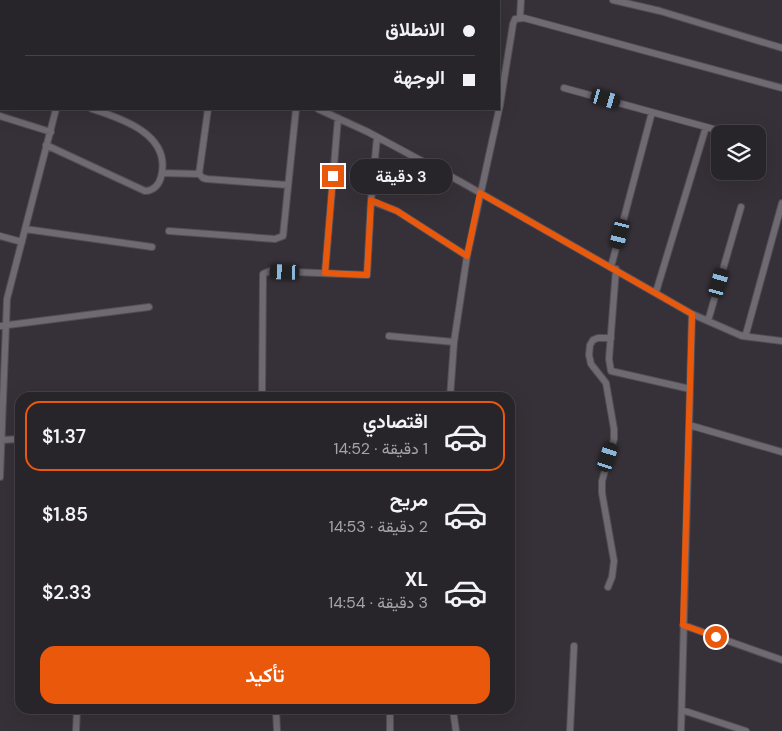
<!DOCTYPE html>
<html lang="ar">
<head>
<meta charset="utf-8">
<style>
  :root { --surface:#28252a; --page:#302d32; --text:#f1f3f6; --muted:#a5a5a8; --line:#444247; --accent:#ea580c }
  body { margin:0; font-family:"DM Sans",Vazirmatn,sans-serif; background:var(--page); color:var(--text); direction:rtl; height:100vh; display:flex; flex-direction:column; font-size:19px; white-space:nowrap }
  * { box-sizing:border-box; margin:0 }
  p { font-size:16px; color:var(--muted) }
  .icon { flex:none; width:28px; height:28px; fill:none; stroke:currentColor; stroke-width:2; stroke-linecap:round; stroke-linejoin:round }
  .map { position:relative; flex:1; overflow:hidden; direction:ltr }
  .side { position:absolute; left:15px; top:392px; width:500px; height:322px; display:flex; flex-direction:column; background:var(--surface); border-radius:15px; box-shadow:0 5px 20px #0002,0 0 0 1px var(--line); direction:rtl }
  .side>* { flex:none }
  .hud { position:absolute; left:0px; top:0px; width:500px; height:110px; box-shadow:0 5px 20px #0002,0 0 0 1px var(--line); direction:rtl; display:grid; align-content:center; height:110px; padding:0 25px; background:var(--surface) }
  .tools { position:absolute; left:711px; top:125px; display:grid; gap:10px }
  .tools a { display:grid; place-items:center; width:55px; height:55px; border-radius:10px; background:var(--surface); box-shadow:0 5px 20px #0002,0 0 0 1px var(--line); font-size:25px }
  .end { position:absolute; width:22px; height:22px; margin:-11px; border:6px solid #ea580c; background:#fff; box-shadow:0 0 0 2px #fff }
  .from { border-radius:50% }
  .bubble { position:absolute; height:35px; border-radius:15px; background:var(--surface); box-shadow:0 5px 20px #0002,0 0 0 1px var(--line); font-size:16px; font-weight:600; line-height:35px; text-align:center; direction:rtl }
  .car { position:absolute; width:15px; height:30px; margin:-15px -8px; border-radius:6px; box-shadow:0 0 4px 1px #0007; background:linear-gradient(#222 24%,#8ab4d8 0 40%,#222 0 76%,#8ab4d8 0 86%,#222 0) }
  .hud b { display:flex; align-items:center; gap:18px; height:48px; font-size:19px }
  .hud b+b { border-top:1px solid var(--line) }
  .hud i { width:12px; height:12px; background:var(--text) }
  ul { padding:9px 0 0; list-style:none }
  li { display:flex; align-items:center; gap:15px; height:70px; margin:0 10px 8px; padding:0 15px; border:2px solid transparent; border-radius:15px }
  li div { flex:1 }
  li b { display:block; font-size:19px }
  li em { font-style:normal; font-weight:600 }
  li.selected { border-color:var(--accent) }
  li>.icon { width:45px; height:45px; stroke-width:1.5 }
  .cta { display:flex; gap:10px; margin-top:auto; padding:10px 25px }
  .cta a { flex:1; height:58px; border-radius:15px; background:var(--accent); color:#fff; font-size:20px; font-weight:600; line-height:58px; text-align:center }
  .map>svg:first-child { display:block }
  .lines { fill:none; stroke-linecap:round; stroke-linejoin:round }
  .minor-casing { stroke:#524e54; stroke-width:8 }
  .minor { stroke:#6f6972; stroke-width:6 }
  .route { stroke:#ea580c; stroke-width:6 }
</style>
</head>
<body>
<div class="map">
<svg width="782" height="731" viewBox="0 0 782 731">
  <rect width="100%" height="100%" fill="#363138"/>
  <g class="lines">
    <defs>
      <path id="minor" d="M116 0 118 1
        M613 0 660 11 782 48
        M85 1V0
        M124 1V0
        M159 1V0
        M253 1 254 0
        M520 17 521 0
        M564 88 728 133
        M318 109 368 132 461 182 692 314 681 731
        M0 116 51 132
        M377 137 371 201 397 211 467 256
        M46 145 145 191C153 191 159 185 161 177 172 135 123 119 92 109
        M162 173 199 174 203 178 207 179 288 185
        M199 174 208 109
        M25 229 152 247
        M169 231 275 239 283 236 296 109
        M0 236 22 242
        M611 267 652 112
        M616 269 609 359 611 371 690 389
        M325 273 338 118
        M656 292 706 127
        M692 314 742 336 746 334 782 203
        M708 321 741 207
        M0 326 149 307
        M389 336 454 342
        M742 336 782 341
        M262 398 263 274 270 271 367 275 371 201
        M450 398 454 342 467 256 500 105 513 24 515 19 524 18 782 88
        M689 425 782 452
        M1 440 20 439
        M0 477 7 299 56 109
        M608 587 612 577 614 561 602 493V481L614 439V429L606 383 591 364 589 355 590 345 593 340 598 338H611
        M683 625 782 660
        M276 710 277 731
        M453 710 456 731
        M682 710 746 731
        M76 731 77 710
        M390 731V710
        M570 731 574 646"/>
    </defs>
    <use href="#minor" class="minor-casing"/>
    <use href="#minor" class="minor"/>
  </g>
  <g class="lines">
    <path class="route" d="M333 176 325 273 367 275 371 200 397 211 467 256 480 193 692 314 683 625 716 637"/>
  </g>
</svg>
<div class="tools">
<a><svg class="icon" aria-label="layers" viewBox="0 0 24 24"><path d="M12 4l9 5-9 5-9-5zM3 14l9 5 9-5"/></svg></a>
</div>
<i class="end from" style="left:716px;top:637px"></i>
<i class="end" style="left:333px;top:176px"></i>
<div class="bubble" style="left:350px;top:159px;width:102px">3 دقيقة</div>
<i class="car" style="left:606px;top:99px;rotate:106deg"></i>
<i class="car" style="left:620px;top:234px;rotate:194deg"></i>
<i class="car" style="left:285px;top:272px;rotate:272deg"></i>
<i class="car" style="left:719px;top:283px;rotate:16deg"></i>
<i class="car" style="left:608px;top:457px;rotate:18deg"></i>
<div class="hud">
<b><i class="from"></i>الانطلاق</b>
<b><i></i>الوجهة</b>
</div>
<section class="side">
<ul>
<li class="selected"><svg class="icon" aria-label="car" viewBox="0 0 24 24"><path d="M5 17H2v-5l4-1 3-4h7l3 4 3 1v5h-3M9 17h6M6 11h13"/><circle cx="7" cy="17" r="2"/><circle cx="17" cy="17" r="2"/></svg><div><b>اقتصادي</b><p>1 دقيقة · 14:52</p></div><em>$1.37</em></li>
<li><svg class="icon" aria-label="car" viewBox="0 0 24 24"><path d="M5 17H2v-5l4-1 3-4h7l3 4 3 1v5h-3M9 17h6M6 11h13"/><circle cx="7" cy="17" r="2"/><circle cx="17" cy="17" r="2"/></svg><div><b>مريح</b><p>2 دقيقة · 14:53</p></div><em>$1.85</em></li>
<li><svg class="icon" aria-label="car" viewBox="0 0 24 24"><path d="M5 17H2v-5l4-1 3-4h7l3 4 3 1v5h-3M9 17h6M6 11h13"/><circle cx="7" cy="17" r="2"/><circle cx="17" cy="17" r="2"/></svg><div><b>XL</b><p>3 دقيقة · 14:54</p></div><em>$2.33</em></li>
</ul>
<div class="cta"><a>تأكيد</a></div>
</section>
</div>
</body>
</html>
